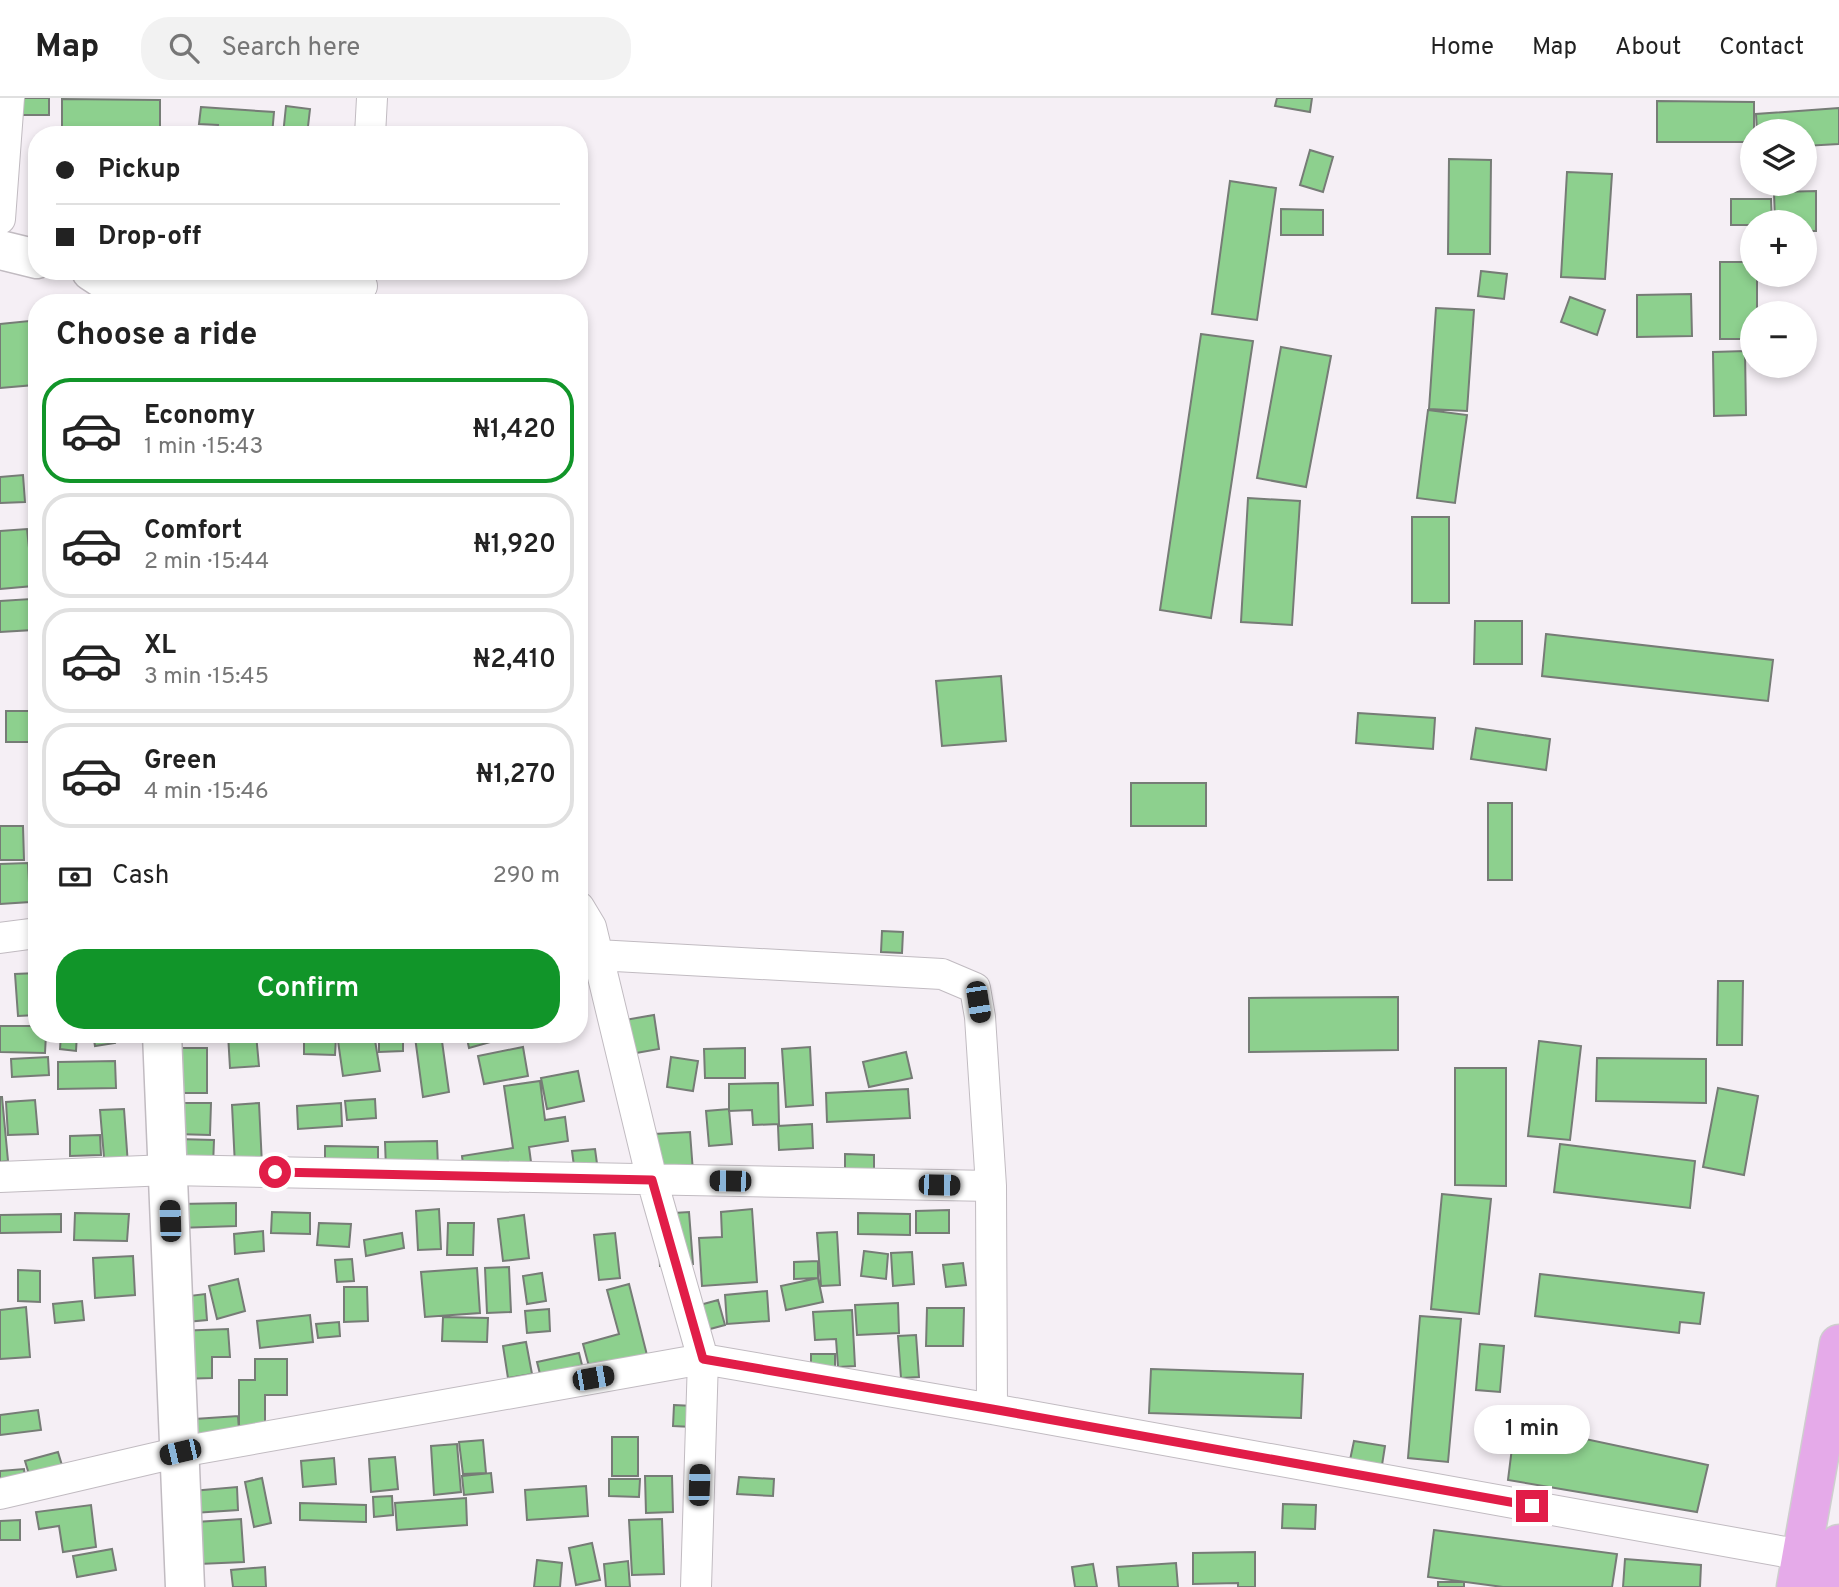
<!DOCTYPE html>
<html lang="en">
<head>
<meta charset="utf-8">
<style>
  :root { --surface:#fff; --page:#f2f2f2; --text:#222; --muted:#767676; --line:#e0e0e0; --accent:#119529 }
  body { margin:0; font-family:Overpass,sans-serif; background:var(--page); color:var(--text); height:100vh; display:flex; flex-direction:column; font-size:26px; white-space:nowrap }
  * { box-sizing:border-box; margin:0 }
  p { font-size:23px; color:var(--muted) }
  .icon { flex:none; width:38px; height:38px; fill:none; stroke:currentColor; stroke-width:2; stroke-linecap:round; stroke-linejoin:round }
  .map { position:relative; flex:1; overflow:hidden }
  .drawer { position:absolute; left:28px; top:196px; width:560px; height:749px; display:flex; flex-direction:column; background:var(--surface); border-radius:28px; box-shadow:0 4px 10px #0003 }
  .drawer>* { flex:none }
  .guide { position:absolute; left:28px; top:28px; width:560px; height:154px; border-radius:28px; box-shadow:0 4px 10px #0003; display:grid; align-content:center; height:154px; padding:0 28px; background:var(--surface) }
  .fabs { position:absolute; left:1740px; top:21px; display:grid; gap:14px }
  .fabs a { display:grid; place-items:center; width:77px; height:77px; border-radius:50%; background:var(--surface); box-shadow:0 4px 10px #0003; font-size:35px }
  .end { position:absolute; width:32px; height:32px; margin:-16px; border:9px solid #e11d48; background:#fff; box-shadow:0 0 0 4px #fff }
  .from { border-radius:50% }
  .bubble { position:absolute; height:49px; border-radius:24px; background:var(--surface); box-shadow:0 4px 10px #0003; font-size:23px; font-weight:600; line-height:49px; text-align:center }
  .car { position:absolute; width:21px; height:42px; margin:-21px -10px; border-radius:9px; box-shadow:0 0 5px 2px #0007; background:linear-gradient(#222 24%,#8ab4d8 0 40%,#222 0 76%,#8ab4d8 0 86%,#222 0) }
  .guide b { display:flex; align-items:center; gap:24px; height:66px; font-size:26px }
  .guide b+b { border-top:2px solid var(--line) }
  .guide i { width:18px; height:18px; background:var(--text) }
  ul { padding:0; list-style:none }
  li { display:flex; align-items:center; gap:21px; height:105px; margin:0 14px 10px; padding:0 14px; border:4px solid var(--line); border-radius:28px }
  li div { flex:1 }
  li b { display:block; font-size:26px }
  li em { font-style:normal; font-weight:600 }
  li.selected { border-color:var(--accent) }
  li>.icon { width:63px; height:63px; stroke-width:1.5 }
  h2 { padding:0 28px; font-size:32px; line-height:84px }
  .pay { display:flex; align-items:center; gap:18px; height:77px; padding:0 28px; font-size:26px }
  .pay p { margin-inline-start:auto }
  .primary-button { display:flex; gap:14px; margin-top:auto; padding:14px 28px }
  .primary-button a { flex:1; height:80px; border-radius:28px; background:var(--accent); color:#fff; font-size:28px; font-weight:600; line-height:80px; text-align:center }
  header { display:flex; align-items:center; gap:42px; box-sizing:border-box; height:98px; padding:0 35px; background:var(--surface); border-bottom:2px solid var(--line) }
  header strong { font-size:33px }
  nav { display:flex; gap:38px; margin-inline-start:auto; font-size:24px }
  .search { width:490px; height:63px; background:var(--page); display:flex; align-items:center; gap:18px; box-sizing:border-box; padding:0 24px; border-radius:28px; color:var(--muted); font-size:26px }
  .map>svg:first-child { display:block }
  .building { fill:#8dd08e; stroke:#767c76; stroke-width:2 }
  .lines { fill:none; stroke-linecap:round; stroke-linejoin:round }
  .minor-casing { stroke:#c1bbc1; stroke-width:32 }
  .tertiary-casing { stroke:#c1bbc1; stroke-width:41 }
  .primary-casing { stroke:#cecece; stroke-width:41 }
  .minor { stroke:#fff; stroke-width:30 }
  .tertiary { stroke:#fff; stroke-width:38 }
  .primary { stroke:#e5aae9; stroke-width:38 }
  .route { stroke:#e11d48; stroke-width:9 }
</style>
</head>
<body>
<header>
<strong>Map</strong>
<div class="search"><svg class="icon" aria-label="search" viewBox="0 0 24 24"><circle cx="10" cy="10" r="6"/><path d="M15 15l6 6"/></svg>Search here</div>
<nav><a>Home</a><a>Map</a><a>About</a><a>Contact</a></nav>
</header>
<div class="map">
<svg width="1839" height="1489" viewBox="0 0 1839 1489">
  <rect width="100%" height="100%" fill="#f5eff5"/>
  <path class="building" d="M20 0H49V17H20Z
    M1277 0H1312L1310 14 1275 8Z
    M62 1 160 2V36L62 35Z
    M1657 3 1754 4V33H1752V44H1657Z
    M286 8 310 11 307 37H283Z
    M201 9 274 14 272 37H217L218 27 199 26Z
    M1839 10V46L1804 48V33H1757L1756 16Z
    M1310 52 1333 59 1323 94 1300 87Z
    M1449 61 1491 62 1490 156H1448Z
    M1567 74 1612 76 1605 181 1561 179Z
    M1230 83 1276 90 1257 222 1212 216Z
    M1816 93V133H1804V124H1775L1774 94Z
    M1731 101H1771L1772 124H1752V127H1731Z
    M1281 111 1323 112V137H1281Z
    M1720 164H1752V177H1757V215H1752V241H1720Z
    M1481 173 1507 176 1504 201 1478 198Z
    M1691 196 1692 238 1637 239V197Z
    M1570 199 1605 212 1597 237 1561 224Z
    M1436 210 1474 212 1467 313 1429 311Z
    M29 223 34 287 0 290V226Z
    M1201 236 1253 243 1211 520 1160 512Z
    M1281 249 1331 258 1306 389 1257 380Z
    M1745 253 1746 317 1714 318 1713 254Z
    M1428 312 1467 317 1455 405 1417 400Z
    M23 377 25 404 0 405V379Z
    M1248 400 1300 403 1292 527 1241 524Z
    M1412 419H1449V505H1412Z
    M27 431 33 488 0 491V433Z
    M31 501 33 532 0 534V503Z
    M1475 523H1522V566H1474Z
    M1546 536 1773 562 1768 603 1542 578Z
    M1001 578 1006 643 942 648 936 583Z
    M6 613H31V644H6Z
    M1358 615 1435 620 1433 651 1356 645Z
    M1476 630 1550 641 1546 672 1471 661Z
    M1131 685H1206V728H1131Z
    M1488 705H1512V782H1488Z
    M0 728H23L24 762H0Z
    M28 765 30 804 0 806V766Z
    M882 833 903 834 902 855 881 854Z
    M37 875V917L18 918 15 876Z
    M1718 883H1743L1742 947H1717Z
    M1398 899V952L1249 954V900Z
    M654 917 659 951 619 958 613 924Z
    M0 928H37V936H46L45 955 0 954Z
    M61 936H77L76 953 60 951Z
    M93 936H114L115 945 95 948Z
    M228 936H256L259 968 230 970Z
    M337 936H374L380 973 343 978Z
    M379 936H403V953L379 954Z
    M435 936H441L449 994 423 999 415 939Z
    M466 936H500L501 941 469 950Z
    M509 936H557V939L509 942Z
    M304 938 336 939 335 957 304 956Z
    M1539 943 1581 948 1570 1042 1528 1038Z
    M523 949 528 978 484 986 478 958Z
    M810 949 813 1007 786 1009 782 951Z
    M164 950H207V995H163Z
    M745 950V980H705L704 951Z
    M906 954 912 980 869 989 863 964Z
    M48 959 49 977 12 979 11 961Z
    M671 959 698 963 693 993 667 989Z
    M1597 960 1706 961V1005L1596 1003Z
    M115 963 116 990 58 991V964Z
    M1455 970H1506V1088L1455 1087Z
    M578 973 584 1003 547 1011 541 980Z
    M540 983 545 1022 565 1019 568 1043 529 1049 531 1064 464 1074 462 1058 513 1050 504 988Z
    M778 985 779 1026 753 1027 752 1012 729 1013V986Z
    M1718 990 1758 998 1744 1077 1703 1069Z
    M908 991 910 1020 827 1024 826 995Z
    M0 999H2L8 1063 0 1064Z
    M375 1001 376 1020 347 1022 345 1003Z
    M35 1002 38 1036 8 1037 6 1004Z
    M176 1005H211L210 1037 175 1036Z
    M259 1005 262 1067 235 1068 232 1007Z
    M341 1005 342 1028 298 1031 297 1008Z
    M124 1011 129 1081 106 1083 100 1012Z
    M729 1011 732 1046 709 1048 706 1013Z
    M812 1026 813 1050 779 1052 778 1028Z
    M690 1034 693 1074 638 1078 635 1037Z
    M100 1037 101 1057 70 1058V1038Z
    M177 1041 214 1042 213 1068 177 1067Z
    M437 1043 438 1070 386 1071 385 1044Z
    M1560 1046 1695 1063 1690 1110 1554 1094Z
    M325 1048 378 1049V1069L325 1067Z
    M595 1051 598 1073 575 1076 572 1053Z
    M845 1056 874 1057V1078H845Z
    M1442 1096 1491 1101 1479 1216 1431 1211Z
    M236 1105V1128L178 1130V1106Z
    M439 1111 441 1151 418 1152 416 1113Z
    M752 1111 757 1184 702 1188 699 1140 722 1139 721 1114Z
    M949 1112V1135H916V1113Z
    M272 1114 310 1115V1136L271 1135Z
    M689 1114 693 1166 660 1168 657 1116Z
    M75 1115 129 1116 127 1143 74 1142Z
    M858 1115 910 1116V1137L858 1136Z
    M61 1116V1134L0 1135V1117Z
    M524 1117 529 1160 503 1163 498 1121Z
    M319 1125 351 1126 349 1149 317 1147Z
    M448 1125H474L473 1157H447Z
    M263 1133 264 1153 235 1156 234 1136Z
    M837 1134 840 1187 821 1188 817 1135Z
    M402 1135 404 1150 366 1158 364 1142Z
    M615 1135 620 1180 599 1182 594 1137Z
    M864 1153 888 1156 886 1181 861 1178Z
    M912 1154 914 1186 893 1188 891 1155Z
    M133 1158 135 1197 95 1200 93 1160Z
    M352 1161 354 1183 337 1184 335 1162Z
    M818 1163V1180L794 1181V1164Z
    M963 1165 966 1187 946 1189 943 1167Z
    M509 1169 511 1214 487 1215 485 1170Z
    M477 1170 480 1215 425 1219 421 1174Z
    M18 1172 40 1173V1204L18 1203Z
    M542 1175 546 1203 527 1206 523 1178Z
    M1540 1176 1704 1195 1700 1226 1680 1224 1679 1235 1535 1218Z
    M818 1180 823 1204 786 1212 781 1188Z
    M238 1181 245 1213 217 1221 209 1188Z
    M629 1186 648 1261 591 1276 583 1246 619 1236 607 1192Z
    M344 1189H367L368 1223 344 1224Z
    M767 1193 769 1223 727 1226 725 1197Z
    M205 1196 207 1222 176 1225 173 1200Z
    M718 1202 725 1227 684 1238 678 1213Z
    M82 1203 84 1222 55 1225 53 1206Z
    M898 1205 899 1235 857 1237 855 1207Z
    M26 1209 30 1259 0 1261V1212Z
    M927 1210H964L963 1248H926Z
    M549 1211 550 1233 527 1235 525 1213Z
    M852 1212 855 1268 838 1269 836 1241 815 1242 813 1214Z
    M310 1217 313 1244 260 1250 257 1223Z
    M1420 1218 1461 1221 1448 1364 1408 1360Z
    M443 1219 488 1220 487 1244 442 1243Z
    M339 1224 340 1238 318 1240 316 1226Z
    M228 1231 230 1259H212V1280L179 1281 176 1233Z
    M916 1237 919 1279 901 1280 898 1238Z
    M526 1244 532 1276 508 1280 503 1248Z
    M1480 1246 1504 1248 1500 1294 1476 1292Z
    M579 1255 584 1275 542 1284 537 1264Z
    M811 1256H835V1274L811 1275Z
    M255 1261H287V1297H265V1331H239V1282H255Z
    M1151 1271 1303 1276 1301 1320 1149 1315Z
    M674 1307 693 1308 692 1329 673 1328Z
    M38 1312 41 1332 0 1337V1317Z
    M238 1318 240 1347 182 1351 180 1322Z
    M1515 1326 1708 1367 1697 1414 1508 1382Z
    M612 1339H638V1378H612Z
    M483 1342 486 1375 463 1376 459 1344Z
    M1354 1343 1385 1348 1382 1367 1350 1362Z
    M457 1346 461 1394 434 1397 431 1348Z
    M58 1354 64 1374 31 1383 25 1363Z
    M395 1359 398 1391 371 1394 369 1361Z
    M334 1360 336 1386 303 1389 301 1363Z
    M24 1371 26 1388 0 1390V1373Z
    M491 1375 493 1394 464 1397 462 1378Z
    M645 1378H672L673 1414 646 1415Z
    M739 1379 774 1381 773 1398 737 1396Z
    M262 1380 271 1425 254 1429 245 1384Z
    M609 1381H640L639 1399 609 1398Z
    M586 1388 588 1418 527 1422 525 1392Z
    M237 1389 238 1412 194 1415 192 1393Z
    M392 1398 393 1417 374 1419 373 1399Z
    M466 1400 467 1427 397 1432 395 1405Z
    M300 1405 366 1407V1424L300 1422Z
    M1283 1406 1316 1407 1315 1431 1282 1430Z
    M91 1407 96 1449 63 1454 59 1428 39 1431 36 1414Z
    M241 1421 244 1464 199 1466 196 1424Z
    M662 1421 664 1476 632 1477 629 1422Z
    M20 1422V1442H0V1423Z
    M1434 1432 1617 1456 1612 1489H1503L1428 1479Z
    M592 1445 600 1482 576 1487 569 1450Z
    M112 1451 116 1472 77 1479 73 1458Z
    M1255 1454V1489H1238V1485L1193 1486V1455Z
    M1625 1461 1701 1467 1700 1489H1623Z
    M537 1462 562 1465 560 1489H534Z
    M628 1463 630 1489H606L604 1466Z
    M1176 1465 1178 1489H1119L1117 1469Z
    M1093 1466 1097 1489H1075L1072 1469Z
    M265 1469 266 1489H233L231 1472Z
    M1438 1484H1464V1489H1438Z"/>
  <g class="lines">
    <defs>
      <path id="minor" d="M370 37 372 0
        M0 121 9 0
        M123 194 362 188
        M579 809 591 829 652 1082 703 1261 696 1489
        M0 840 37 835
        M597 857 942 876 975 890 980 919 991 1088 992 1311
        M0 1079 168 1072 991 1088
        M0 1396 180 1354 703 1261 992 1311 1802 1457"/>
      <path id="tertiary" d="M0 152 37 161
        M91 173 123 194 127 205
        M162 936 185 1489"/>
      <path id="primary" d="M1796 1489 1839 1246
        M1831 1489 1839 1446"/>
    </defs>
    <use href="#minor" class="minor-casing"/>
    <use href="#tertiary" class="tertiary-casing"/>
    <use href="#primary" class="primary-casing"/>
    <use href="#minor" class="minor"/>
    <use href="#tertiary" class="tertiary"/>
    <use href="#primary" class="primary"/>
  </g>
  <g class="lines">
    <path class="route" d="M275 1074 652 1082 703 1261 992 1311 1532 1408"/>
  </g>
</svg>
<div class="fabs">
<a><svg class="icon" aria-label="layers" viewBox="0 0 24 24"><path d="M12 4l9 5-9 5-9-5zM3 14l9 5 9-5"/></svg></a>
<a>+</a>
<a>−</a>
</div>
<i class="end from" style="left:275px;top:1074px"></i>
<i class="end" style="left:1532px;top:1408px"></i>
<div class="bubble" style="left:1474px;top:1307px;width:116px">1 min</div>
<i class="car" style="left:978px;top:904px;rotate:171deg"></i>
<i class="car" style="left:730px;top:1083px;rotate:271deg"></i>
<i class="car" style="left:939px;top:1087px;rotate:91deg"></i>
<i class="car" style="left:170px;top:1123px;rotate:358deg"></i>
<i class="car" style="left:593px;top:1280px;rotate:80deg"></i>
<i class="car" style="left:180px;top:1354px;rotate:257deg"></i>
<i class="car" style="left:699px;top:1387px;rotate:2deg"></i>
<div class="guide">
<b><i class="from"></i>Pickup</b>
<b><i></i>Drop-off</b>
</div>
<section class="drawer">
<h2>Choose a ride</h2>
<ul>
<li class="selected"><svg class="icon" aria-label="car" viewBox="0 0 24 24"><path d="M5 17H2v-5l4-1 3-4h7l3 4 3 1v5h-3M9 17h6M6 11h13"/><circle cx="7" cy="17" r="2"/><circle cx="17" cy="17" r="2"/></svg><div><b>Economy</b><p>1 min · 15:43</p></div><em>₦1,420</em></li>
<li><svg class="icon" aria-label="car" viewBox="0 0 24 24"><path d="M5 17H2v-5l4-1 3-4h7l3 4 3 1v5h-3M9 17h6M6 11h13"/><circle cx="7" cy="17" r="2"/><circle cx="17" cy="17" r="2"/></svg><div><b>Comfort</b><p>2 min · 15:44</p></div><em>₦1,920</em></li>
<li><svg class="icon" aria-label="car" viewBox="0 0 24 24"><path d="M5 17H2v-5l4-1 3-4h7l3 4 3 1v5h-3M9 17h6M6 11h13"/><circle cx="7" cy="17" r="2"/><circle cx="17" cy="17" r="2"/></svg><div><b>XL</b><p>3 min · 15:45</p></div><em>₦2,410</em></li>
<li><svg class="icon" aria-label="car" viewBox="0 0 24 24"><path d="M5 17H2v-5l4-1 3-4h7l3 4 3 1v5h-3M9 17h6M6 11h13"/><circle cx="7" cy="17" r="2"/><circle cx="17" cy="17" r="2"/></svg><div><b>Green</b><p>4 min · 15:46</p></div><em>₦1,270</em></li>
</ul>
<div class="pay"><svg class="icon" aria-label="cash" viewBox="0 0 24 24"><path d="M3 7h18v10H3z"/><circle cx="12" cy="12" r="2"/></svg>Cash<p>290 m</p></div>
<div class="primary-button"><a>Confirm</a></div>
</section>
</div>
</body>
</html>
